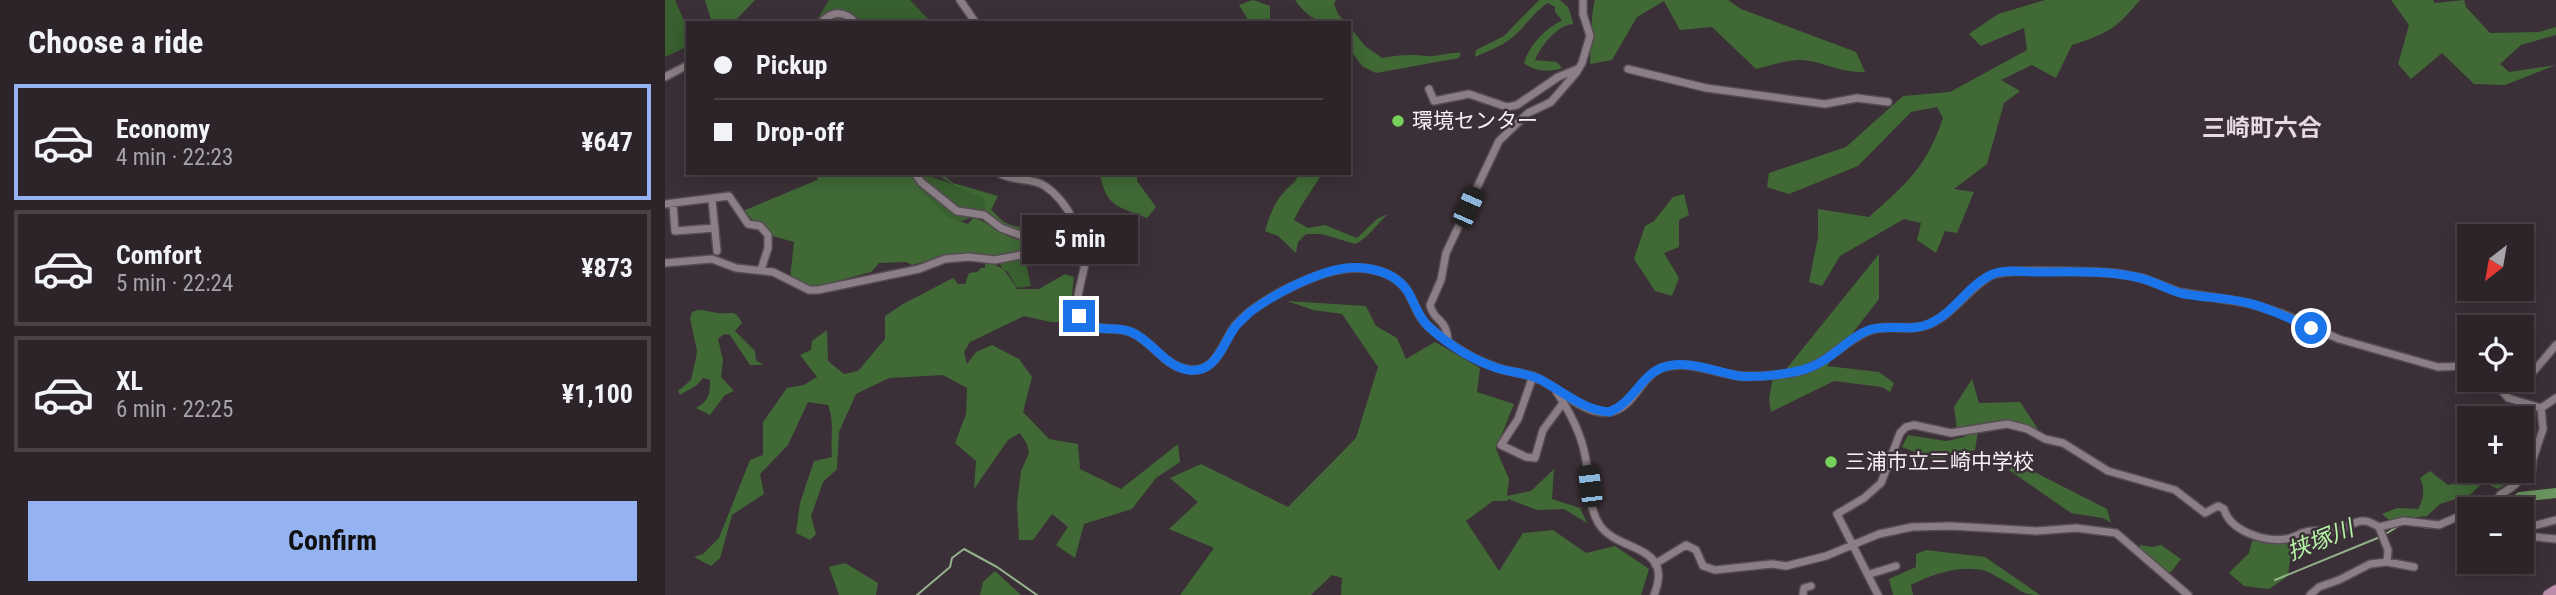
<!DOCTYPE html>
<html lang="en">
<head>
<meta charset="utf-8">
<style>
  :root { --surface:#2c2429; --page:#342c31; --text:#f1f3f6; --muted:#a6a4a8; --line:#484146; --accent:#95b2f1 }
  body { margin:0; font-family:"Roboto Condensed","Noto Sans JP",sans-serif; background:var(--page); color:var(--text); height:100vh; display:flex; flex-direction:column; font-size:26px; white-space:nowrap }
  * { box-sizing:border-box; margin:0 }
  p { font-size:23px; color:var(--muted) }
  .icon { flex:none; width:38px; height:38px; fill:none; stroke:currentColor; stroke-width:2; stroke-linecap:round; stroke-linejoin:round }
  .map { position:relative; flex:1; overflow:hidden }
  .side { display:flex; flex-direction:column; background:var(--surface); width:665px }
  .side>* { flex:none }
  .banner { position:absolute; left:21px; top:21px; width:665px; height:154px; border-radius:0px; box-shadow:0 4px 18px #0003,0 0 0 2px var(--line); display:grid; align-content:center; height:154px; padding:0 28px; background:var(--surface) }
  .needle { width:46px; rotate:211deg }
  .controls { position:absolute; left:1792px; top:224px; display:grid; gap:14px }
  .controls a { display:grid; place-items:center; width:77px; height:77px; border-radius:0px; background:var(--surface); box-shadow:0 4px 18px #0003,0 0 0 2px var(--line); font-size:35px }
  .end { position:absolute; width:32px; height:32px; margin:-16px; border:9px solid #1a73e8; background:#fff; box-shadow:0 0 0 4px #fff }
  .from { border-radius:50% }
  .bubble { position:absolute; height:49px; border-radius:0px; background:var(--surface); box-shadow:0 4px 18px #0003,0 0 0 2px var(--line); font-size:23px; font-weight:700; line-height:49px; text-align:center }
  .car { position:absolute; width:21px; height:42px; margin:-21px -10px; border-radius:9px; box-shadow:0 0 5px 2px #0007; background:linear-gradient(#222 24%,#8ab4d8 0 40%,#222 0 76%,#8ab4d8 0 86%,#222 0) }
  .banner b { display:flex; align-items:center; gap:24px; height:66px; font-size:26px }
  .banner b+b { border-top:2px solid var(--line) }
  .banner i { width:18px; height:18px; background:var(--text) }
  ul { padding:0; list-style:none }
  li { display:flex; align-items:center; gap:21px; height:116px; margin:0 14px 10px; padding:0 14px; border:4px solid var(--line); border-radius:0px }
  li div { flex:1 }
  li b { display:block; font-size:26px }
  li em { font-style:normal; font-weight:700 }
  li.on { border-color:var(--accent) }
  li>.icon { width:63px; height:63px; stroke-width:1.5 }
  h2 { padding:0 28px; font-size:32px; line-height:84px }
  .action { display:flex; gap:14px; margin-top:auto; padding:14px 28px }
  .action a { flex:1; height:80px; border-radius:0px; background:var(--accent); color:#111; font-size:28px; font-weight:700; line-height:80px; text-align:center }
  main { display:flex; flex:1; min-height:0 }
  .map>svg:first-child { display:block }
  .green { fill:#39602f }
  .forest { fill:#406936 }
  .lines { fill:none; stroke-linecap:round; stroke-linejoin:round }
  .stream { stroke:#95b18c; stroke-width:2 }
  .river { stroke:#6a955f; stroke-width:10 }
  .minor-casing { stroke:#564c52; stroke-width:10 }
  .major-casing { stroke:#564c52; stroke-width:12 }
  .minor { stroke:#8c7e86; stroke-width:7 }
  .major { stroke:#bb8dab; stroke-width:10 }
  .route { stroke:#1a73e8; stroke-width:9 }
  .poi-dot { fill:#74d25c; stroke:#3b3037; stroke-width:2.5 }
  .labels { text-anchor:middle; stroke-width:5; stroke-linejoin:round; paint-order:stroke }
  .poi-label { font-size:21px; fill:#f9f1f6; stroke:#3b3037; text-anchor:start }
  .water-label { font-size:23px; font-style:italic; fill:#b5f4a6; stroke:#3b3037 }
  .quarter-label { font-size:24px; font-weight:bold; fill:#e7d8e1; stroke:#3b3037 }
</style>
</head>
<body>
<main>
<section class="side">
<h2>Choose a ride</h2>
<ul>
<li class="on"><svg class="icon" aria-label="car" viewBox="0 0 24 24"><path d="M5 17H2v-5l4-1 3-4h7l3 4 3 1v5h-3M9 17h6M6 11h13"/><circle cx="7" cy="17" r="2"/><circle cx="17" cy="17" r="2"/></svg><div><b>Economy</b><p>4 min · 22:23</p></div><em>¥647</em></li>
<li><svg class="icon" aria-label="car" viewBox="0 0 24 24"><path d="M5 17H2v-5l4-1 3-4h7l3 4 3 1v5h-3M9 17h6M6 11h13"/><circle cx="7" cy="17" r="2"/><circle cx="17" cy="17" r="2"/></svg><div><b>Comfort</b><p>5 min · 22:24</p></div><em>¥873</em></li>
<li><svg class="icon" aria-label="car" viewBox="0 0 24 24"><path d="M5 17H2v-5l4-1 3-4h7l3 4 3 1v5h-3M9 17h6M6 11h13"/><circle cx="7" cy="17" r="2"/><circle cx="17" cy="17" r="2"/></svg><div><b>XL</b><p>6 min · 22:25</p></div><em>¥1,100</em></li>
</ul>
<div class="action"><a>Confirm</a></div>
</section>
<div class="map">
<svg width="1891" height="595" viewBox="0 0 1891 595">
  <rect width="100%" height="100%" fill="#3b3037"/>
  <path class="green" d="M0 0H10L23 30V46L0 57Z
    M164 0H245L267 23H150Z
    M243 173H262L263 176 322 195V211L290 224 266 211Z
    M360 258 366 286 352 288 343 272 338 270 334 262Z"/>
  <path class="forest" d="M40 0H90L68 23H47Z
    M588 0 605 6V23H585L574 5Z
    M630 0H671L669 4 673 14 681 23C656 23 646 22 630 0Z
    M874 0H895L903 7 908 22V24C892 25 876 46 870 60L892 62 897 68C885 73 868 71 859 63 865 44 879 30 897 20L890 12V7L883 3C867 13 858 31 841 42 832 48 820 52 810 57L811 50 839 36Z
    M930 0H1063L1076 9 1191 52 1200 72C1173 73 1159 61 1135 60 1121 60 1104 66 1091 69L1047 27 1015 30 999 1 972 17 947 60 925 64C926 51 926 9 930 0Z
    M1380 0H1475C1452 28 1442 34 1407 45L1391 78 1367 65 1336 80 1355 91 1339 103 1322 164 1289 189 1309 192 1292 233 1280 231 1271 253 1252 240 1256 223 1239 219 1175 256 1157 286 1144 282 1153 237V209L1204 217C1242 183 1261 168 1278 118L1272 107 1246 112 1193 166 1124 194 1102 187 1104 173 1181 147 1238 96 1285 92 1362 50 1359 28 1316 46 1304 34 1333 14Z
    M1726 0H1768L1770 3 1799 0 1801 7 1825 33 1874 32 1891 27V35L1856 45 1835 64 1844 72 1891 65 1840 85 1809 84 1777 53 1746 79 1733 64 1744 25Z
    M684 26 700 46 717 58C733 55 746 54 762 56 773 57 784 52 796 53L794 58 711 73 697 66 684 48Z
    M154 173H199L201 176 205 173H244L255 189 282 217 303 224 308 218C326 222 338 238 356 240 367 241 380 235 391 232L367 248 348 255 272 258 247 265 241 262 214 263 206 272 146 288 125 279 129 242 104 235 78 211 152 180Z
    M260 173H275L288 183 333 196 326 210C331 213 334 219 339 222 359 233 380 224 398 213L400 220C394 225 387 227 380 229 356 238 339 227 320 211L319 198 296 189 271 174Z
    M435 173H472V181L491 207 482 218C453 206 441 208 435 173Z
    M634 173H657C648 190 637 202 629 220L643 228 660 225 692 238 712 219 723 214C712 224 702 239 690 244L657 234H641L633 242 631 253 613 236 600 231C604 217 609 203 619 192 625 185 631 183 634 173Z
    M1019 194 1024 215 1014 220V247L999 253 1014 278 1007 296 990 291 969 259 980 226 989 221 1008 197Z
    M1214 254V299L1162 366 1214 372 1229 383 1225 392 1217 387 1169 381 1106 412 1104 399 1108 377 1118 373Z
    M320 263C339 265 342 273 352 289H374L400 274 409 277 404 322H386L359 316 305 342 299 352 302 364 311 352 327 345 354 359 367 377 358 412 384 439 413 444 415 469 456 489 513 444 515 462 491 478 467 509 419 524 410 558 391 545 403 527 387 514 368 540H354L352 504 356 471 364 453 362 444 355 433 343 440 309 489 311 461 290 443 301 414 302 388 278 375 224 378 191 394 174 432 172 469 158 482 146 516 151 534 145 540 131 533 135 503 149 461 167 457C165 437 170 424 163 405L143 402 123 445 95 474 99 494 67 515 55 558 46 566 29 557 38 554 54 538 85 460 98 455V422L122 388 139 385 152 377 135 355 146 350 147 341 162 330 163 361 179 374 193 371 220 339V316L238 304 288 278 293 284H300L304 273 312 272 316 268H320Z
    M622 301 701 306 711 326 732 338 741 359 770 342 815 368 812 392 849 404 831 449 844 479 842 496 866 491 889 469 887 499 915 508 922 523 899 509 872 510 843 499 842 501H828L801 521 834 571 858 533 888 530 921 553 950 546 984 569 976 595H676L677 578 667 575 646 595H515L549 548 504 529 533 502 505 478 536 464 623 507 691 438 713 367 677 314 648 310Z
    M33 310C40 310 45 312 52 313 65 315 70 308 77 323L70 331 90 351 91 360 98 365H85L65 335 59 334 53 339 58 360 56 377 69 391 60 395 45 415 31 408C44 401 45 394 45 380L38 378 32 385 15 395 13 391 26 380 31 358 32 351 25 318 27 312Z
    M1307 379 1314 403 1355 402 1373 429 1343 421 1314 425 1310 450 1270 460 1237 447 1243 435 1281 441 1300 437 1292 430 1289 407Z
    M1352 463 1442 509 1446 523 1438 518 1406 513 1344 470Z
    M1765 471 1783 485 1811 479 1827 472 1839 485 1833 489 1818 482 1806 494 1775 504 1762 516 1724 520 1717 514 1732 508 1753 509C1759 499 1760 488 1755 478Z
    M1658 531 1679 532 1647 541 1625 559 1623 576 1604 589 1579 586 1564 573 1584 553 1587 541 1617 540Z
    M1475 545 1488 547 1496 545 1516 559 1506 572H1499L1475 549Z
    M1261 550 1320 557 1375 595C1355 595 1357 590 1341 582 1334 578 1328 574 1321 571 1298 564 1266 574 1246 585L1248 595H1228L1224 579 1251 567V554Z
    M180 563 213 583 211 595H174L164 567Z
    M330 571 356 595H315L318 582Z"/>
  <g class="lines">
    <path class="stream" d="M1758 527 1769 528
      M1719 535 1735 525
      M1610 580 1715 537
      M252 595 285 567 287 558 299 549 332 567 372 595"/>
    <path class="river" d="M1824 509 1844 505 1855 497 1891 493"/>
    <defs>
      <path id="minor" d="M295 0 311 23
        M156 23C167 10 180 11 191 23
        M963 69 1041 88 1160 104 1192 98 1223 102
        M0 77 23 65
        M764 89 769 101 804 94 842 107 852 105 893 77 913 69
        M250 173 256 182 292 211 319 215 336 228 355 235 369 236 395 227 398 232
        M334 173C348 182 367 177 380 186 392 194 401 206 408 219 415 230 422 240 421 253 421 276 405 300 417 322 436 334 450 324 468 333 487 342 499 365 521 369 529 371 537 370 544 365 557 355 560 339 570 326 591 300 658 267 692 268 711 268 733 275 743 292 751 305 752 317 764 327 785 345 810 361 836 369 849 373 864 373 876 380 896 390 921 416 945 412 970 408 976 374 999 367 1026 360 1049 373 1075 376 1090 377 1121 375 1135 371 1161 364 1177 343 1201 332 1221 322 1244 333 1265 324 1289 313 1303 289 1325 276 1341 267 1427 272 1450 273L1477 278 1514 292 1583 303 1618 314 1674 339 1773 367 1804 366
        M47 200 52 251
        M8 203 10 231 50 228
        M0 204 64 196 83 224 95 226 103 235V248L96 270
        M0 263 47 259 71 268 108 272 144 290H153L254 269 280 259 304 257 330 260 366 253 388 240 410 221
        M783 341C781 316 769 323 765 305L776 280 781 253 834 141 863 113 886 102 911 73 917 63 925 36 918 14V0
        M1857 374 1868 372 1891 345
        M868 376 853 419 836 445 861 457 870 458 878 430 898 403
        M1828 380 1843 398 1876 408
        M891 391C903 409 916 434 920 455 925 477 922 505 934 524 952 553 1010 543 989 595
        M1876 408 1891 398
        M1815 509 1829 505 1835 495 1847 487 1867 470 1868 459 1878 429 1876 408
        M1857 526 1872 525 1891 520
        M1714 527 1723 550 1722 562
        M1857 544 1871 537 1891 539
        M990 564 1021 545 1031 550 1038 566 1050 570 1107 564 1121 566 1161 556 1214 534 1247 527 1286 526 1372 531 1411 528 1451 533 1523 595
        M1205 574 1231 566
        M1138 595 1139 588 1146 586
        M1213 595 1172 514 1199 498 1216 483 1235 433 1241 427 1249 425 1286 433 1342 424 1362 429 1380 439 1398 443 1443 471 1510 490 1540 513 1553 506 1559 509C1565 531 1599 542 1620 539 1629 539 1636 531 1646 531 1655 530 1664 532 1674 530 1682 528 1690 520 1699 521 1705 521 1710 525 1714 527L1739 521 1774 525 1804 512
        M1645 595 1654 587 1674 580 1705 564 1722 562 1749 567"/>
      <path id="major" d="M1883 595 1891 590"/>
    </defs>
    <use href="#minor" class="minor-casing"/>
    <use href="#major" class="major-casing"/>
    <use href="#minor" class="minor"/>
    <use href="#major" class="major"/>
  </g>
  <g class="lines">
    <path class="route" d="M414 316C424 336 449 324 466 332 488 341 499 366 523 370 551 374 557 345 570 327 574 322 580 317 585 312 609 294 651 272 681 268 698 266 719 270 732 280 749 292 749 314 764 327 783 344 808 360 832 368 847 373 865 373 878 381 900 393 919 410 944 412 968 403 975 377 996 368 1021 358 1049 372 1074 376 1092 378 1129 374 1146 367 1168 359 1182 338 1204 330 1224 323 1246 333 1266 323 1290 312 1304 284 1328 274 1340 269 1357 272 1370 272 1405 272 1441 270 1475 278 1489 281 1501 289 1515 293 1537 298 1560 297 1583 303 1605 308 1625 319 1646 328"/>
  </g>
  <g class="poi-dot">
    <circle cx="733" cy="121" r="7"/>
    <circle cx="1166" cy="462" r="7"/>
  </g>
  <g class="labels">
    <g class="poi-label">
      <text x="747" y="128">環境センター</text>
      <text x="1180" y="469">三浦市立三崎中学校</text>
    </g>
    <g class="water-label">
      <text transform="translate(1655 540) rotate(-22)" y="8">挟塚川</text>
    </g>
    <g class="quarter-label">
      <text x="1597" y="136">三崎町六合</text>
    </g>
  </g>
</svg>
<div class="controls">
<a><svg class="needle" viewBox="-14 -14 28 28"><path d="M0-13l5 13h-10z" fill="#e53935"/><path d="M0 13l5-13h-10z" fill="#a6a4a8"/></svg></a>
<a><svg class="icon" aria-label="locate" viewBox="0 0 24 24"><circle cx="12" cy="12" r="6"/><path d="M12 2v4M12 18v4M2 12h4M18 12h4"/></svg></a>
<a>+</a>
<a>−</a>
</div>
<i class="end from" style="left:1646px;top:328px"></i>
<i class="end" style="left:414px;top:316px"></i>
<div class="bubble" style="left:357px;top:215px;width:116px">5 min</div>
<i class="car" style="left:803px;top:207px;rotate:24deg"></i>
<i class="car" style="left:925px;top:486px;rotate:353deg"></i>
<div class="banner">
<b><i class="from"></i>Pickup</b>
<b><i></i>Drop-off</b>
</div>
</div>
</main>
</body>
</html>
